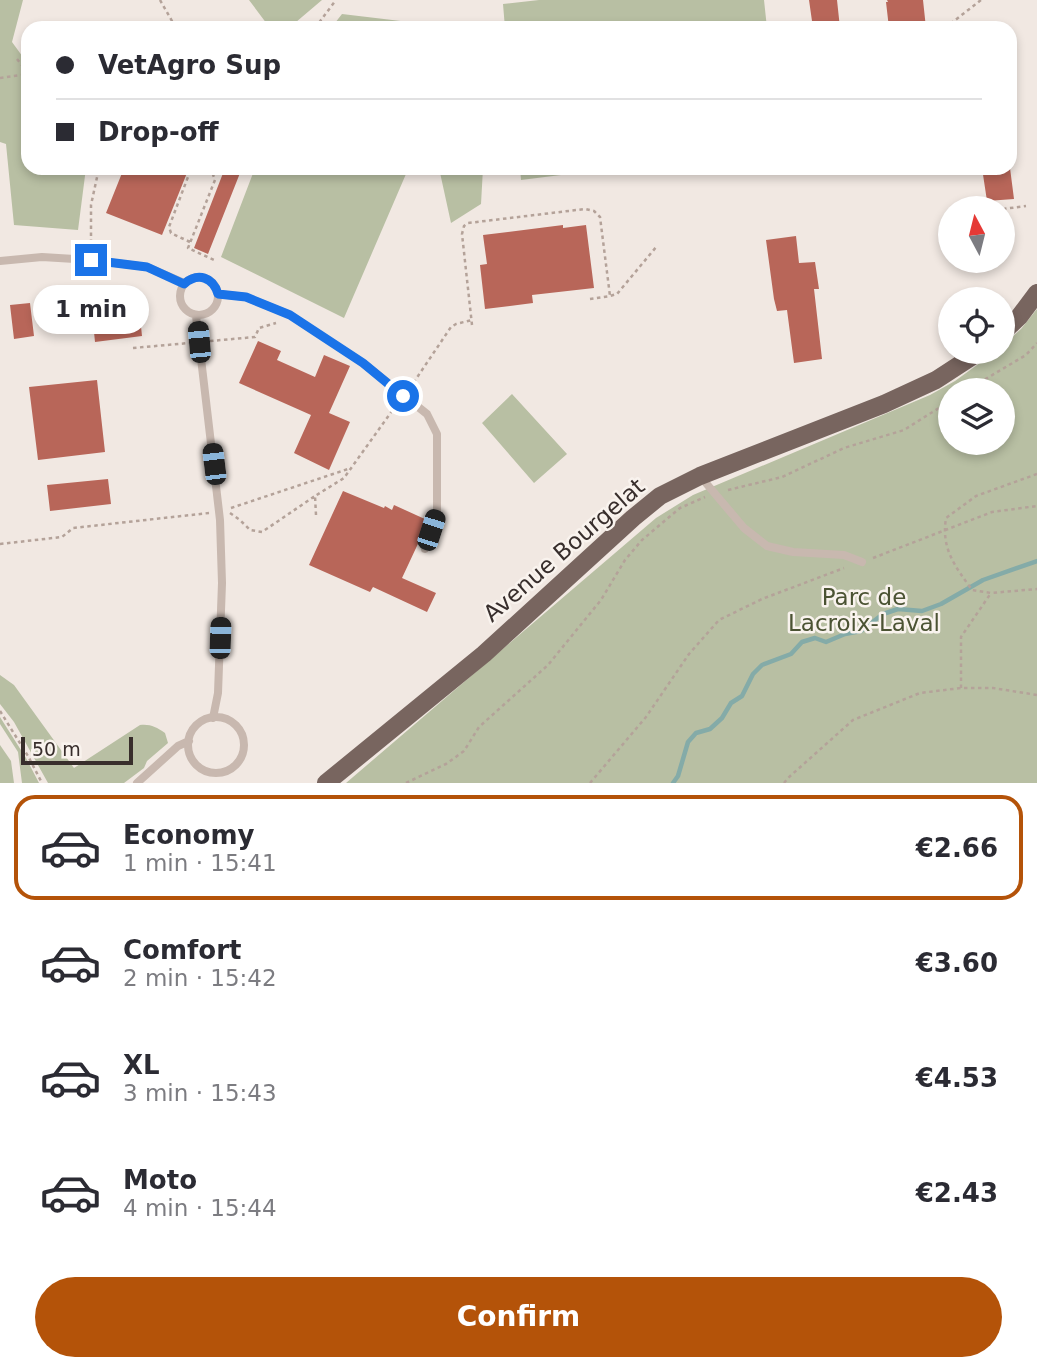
<!DOCTYPE html>
<html lang="en">
<head>
<meta charset="utf-8">
<style>
  :root { --surface:#fff; --page:#f2f2f3; --text:#2b2b33; --muted:#7c7c81; --line:#e1e1e2; --accent:#b45309 }
  body { margin:0; font-family:"DejaVu Sans",sans-serif; background:var(--page); color:var(--text); height:100vh; display:flex; flex-direction:column; font-size:26px; white-space:nowrap }
  * { box-sizing:border-box; margin:0 }
  p { font-size:23px; color:var(--muted) }
  .icon { flex:none; width:38px; height:38px; fill:none; stroke:currentColor; stroke-width:2; stroke-linecap:round; stroke-linejoin:round }
  .map { position:relative; height:783px; overflow:hidden }
  .side { display:flex; flex-direction:column; background:var(--surface); flex:1 }
  .side>* { flex:none }
  .top-card { position:absolute; left:21px; top:21px; width:996px; height:154px; border-radius:21px; box-shadow:0 4px 10px #0003; display:grid; align-content:center; height:154px; padding:0 35px; background:var(--surface) }
  .needle { width:46px; rotate:353deg }
  .fabs { position:absolute; left:938px; top:196px; display:grid; gap:14px }
  .fabs a { display:grid; place-items:center; width:77px; height:77px; border-radius:50%; background:var(--surface); box-shadow:0 4px 10px #0003; font-size:35px }
  .scale { position:absolute; left:21px; bottom:18px; width:112px; box-sizing:border-box; padding-left:7px; border:4px solid #382e2c; border-top:0; font-size:19px; line-height:24px; white-space:nowrap; color:#382e2c; -webkit-text-stroke:5px #f9f3ee; paint-order:stroke }
  .end { position:absolute; width:32px; height:32px; margin:-16px; border:9px solid #1a73e8; background:#fff; box-shadow:0 0 0 4px #fff }
  .from { border-radius:50% }
  .bubble { position:absolute; height:49px; border-radius:24px; background:var(--surface); box-shadow:0 4px 10px #0003; font-size:23px; font-weight:800; line-height:49px; text-align:center }
  .car { position:absolute; width:21px; height:42px; margin:-21px -10px; border-radius:9px; box-shadow:0 0 5px 2px #0007; background:linear-gradient(#222 24%,#8ab4d8 0 40%,#222 0 76%,#8ab4d8 0 86%,#222 0) }
  .top-card b { display:flex; align-items:center; gap:24px; height:66px; font-size:26px }
  .top-card b+b { border-top:2px solid var(--line) }
  .top-card i { width:18px; height:18px; background:var(--text) }
  ul { padding:12px 0 0; list-style:none }
  li { display:flex; align-items:center; gap:21px; height:105px; margin:0 14px 10px; padding:0 21px; border:4px solid transparent; border-radius:21px }
  li div { flex:1 }
  li b { display:block; font-size:26px }
  li em { font-style:normal; font-weight:800 }
  li.on { border-color:var(--accent) }
  li>.icon { width:63px; height:63px; stroke-width:1.5 }
  .action { display:flex; gap:14px; margin-top:auto; padding:14px 35px }
  .action a { flex:1; height:80px; border-radius:42px; background:var(--accent); color:#fff; font-size:28px; font-weight:800; line-height:80px; text-align:center }
  .map>svg:first-child { display:block }
  .green { fill:#b8bfa3; fill-rule:evenodd }
  .lines { fill:none; stroke-linecap:round; stroke-linejoin:round }
  .stream { stroke:#84aba8; stroke-width:4.5 }
  .building { fill:#b86659 }
  .path { stroke:#b4a299; stroke-width:2.5; stroke-dasharray:3.5 3.5; stroke-linecap:butt }
  .lane { stroke:#c8b8af; stroke-width:8 }
  .primary { stroke:#78655f; stroke-width:18 }
  .route { stroke:#1a73e8; stroke-width:9 }
  .labels { text-anchor:middle; stroke-width:5; stroke-linejoin:round; paint-order:stroke }
  .street-label { font-size:23px; fill:#382e2c; stroke:#f9f3ee }
  .park-label { font-size:23px; fill:#4b5333; stroke:#f9f3ee }
</style>
</head>
<body>
<div class="map">
<svg width="1037" height="783" viewBox="0 0 1037 783">
  <rect width="100%" height="100%" fill="#f1e8e2"/>
  <path class="green" d="M0 0H23L12 42 28 64V168H86L78 230 14 225 6 144 0 142Z
    M249 0H322L289 28H270Z
    M539 0H764L767 28H505L503 4Z
    M342 14 409 22 420 28H331Z
    M255 168H407L406 174 344 318 221 257Z
    M439 168H483L481 204 451 223Z
    M520 168H617L521 180Z
    M1037 309V783H346L656 518 693 495 930 395 955 381 995 352H1003V345L1021 329ZM950 390H1003V443H950Z
    M512 394 567 454 534 483 482 423Z
    M0 675 14 685 74 768 140 725C151 724 156 727 165 733L168 743 147 761 144 768 124 783H48L14 722 0 704Z
    M0 717 26 758 39 783H22L18 752 0 724Z
    M0 745 11 761 14 783H0Z"/>
  <g class="lines">
    <path class="stream" d="M673 783 678 776 688 742 696 733 710 729 722 718 731 703 742 696 753 674 762 665 791 654 802 642 815 638 826 642 845 634 861 631 883 614 898 609 922 611 941 604 983 580 1037 561"/>
  </g>
  <path class="building" d="M809 0H837L840 28H813Z
    M887 0H923L926 28H889L886 2H888Z
    M124 168H189L162 235 106 213Z
    M225 168H242L208 254 194 248Z
    M982 168H1010L1014 199 987 201Z
    M563 225V228L586 225 594 288 532 295 533 303 485 309 480 265 487 264 483 235Z
    M796 236 799 263 815 262 819 289H814L822 359 794 363 787 310 777 311 774 299 766 240Z
    M30 303 34 336 14 339 10 305Z
    M139 307 142 336 95 342 92 312Z
    M258 341 281 351 277 360 315 377 324 355 350 366 329 413 350 422 329 470 294 453 311 415 239 383Z
    M97 380 105 452 38 460 29 387Z
    M108 479 111 504 50 511 47 485Z
    M343 491 384 508 385 506 392 510 394 505 427 520 423 533 402 578 436 593 427 612 373 587 370 592 309 565Z"/>
  <g class="lines">
    <path class="path" d="M160 0 176 28
      M315 28 336 0
      M945 28 981 0
      M17 59 28 73
      M0 78 28 74
      M209 168 211 169 215 180 188 248 214 260
      M1003 209 1026 206
      M190 242 171 233 169 227 191 169 195 168
      M91 250V205L99 168
      M590 299 610 296 617 294 657 246
      M472 325 462 234 464 226 468 223 585 209 594 211 600 217 610 296
      M210 341 255 337 259 328 276 323
      M133 348 189 343
      M407 385 413 383 418 376 451 327 456 324 472 320
      M967 390 1026 355 1037 343
      M1037 474 976 496 946 518C941 549 955 566 972 590L991 593 1037 589
      M728 490 782 477 844 448 904 430 950 401
      M231 508 351 468
      M230 513 240 520 250 530 262 532 315 496
      M316 515 315 496 344 478 397 404
      M0 544 62 537 73 528 209 513
      M873 558 992 512 1037 506
      M961 688V637L991 593
      M0 711 28 756 42 783
      M406 783 446 764 464 751 479 727 548 665 601 600 625 560 642 540 680 508 705 497
      M590 783 646 717 689 654 719 620 762 599 844 568
      M784 783 788 778 853 720 920 693 961 688H993L1037 695"/>
    <path class="lane" d="M0 261 42 257 91 260 147 267 184 283
      M180 296a19 19 0 1 1 38 0a19 19 0 1 1-38 0Z
      M218 294 246 297 290 315 363 363 427 414 437 434V511L425 549
      M196 316 220 520 222 583 218 693 213 718
      M700 476 744 528 767 546 793 552 844 555 862 562
      M188 745a28 28 0 1 1 56 0a28 28 0 1 1-56 0Z
      M137 783 178 746 189 741"/>
    <path class="primary" d="M1003 332 1019 317 1037 293
      M326 783 484 654 633 518 660 496 700 476 884 404 936 380 979 352"/>
  </g>
  <g class="lines">
    <path class="route" d="M91 260 147 267 184 284C198 272 213 277 218 294L246 297 290 315 363 363 403 396"/>
  </g>
  <g class="labels">
    <g class="street-label">
      <text transform="translate(564 550) rotate(-41)" y="8">Avenue Bourgelat</text>
    </g>
    <g class="park-label">
      <text x="864" y="605">Parc de<tspan x="864" dy="26">Lacroix-Laval</tspan></text>
    </g>
  </g>
</svg>
<div class="fabs">
<a><svg class="needle" viewBox="-14 -14 28 28"><path d="M0-13l5 13h-10z" fill="#e53935"/><path d="M0 13l5-13h-10z" fill="#7c7c81"/></svg></a>
<a><svg class="icon" aria-label="locate" viewBox="0 0 24 24"><circle cx="12" cy="12" r="6"/><path d="M12 2v4M12 18v4M2 12h4M18 12h4"/></svg></a>
<a><svg class="icon" aria-label="layers" viewBox="0 0 24 24"><path d="M12 4l9 5-9 5-9-5zM3 14l9 5 9-5"/></svg></a>
</div>
<div class="scale">50 m</div>
<i class="end from" style="left:403px;top:396px"></i>
<i class="end" style="left:91px;top:260px"></i>
<div class="bubble" style="left:33px;top:285px;width:116px">1 min</div>
<i class="car" style="left:199px;top:342px;rotate:355deg"></i>
<i class="car" style="left:214px;top:464px;rotate:353deg"></i>
<i class="car" style="left:431px;top:530px;rotate:18deg"></i>
<i class="car" style="left:220px;top:638px;rotate:2deg"></i>
<div class="top-card">
<b><i class="from"></i>VetAgro Sup</b>
<b><i></i>Drop-off</b>
</div>
</div>
<section class="side">
<ul>
<li class="on"><svg class="icon" aria-label="car" viewBox="0 0 24 24"><path d="M5 17H2v-5l4-1 3-4h7l3 4 3 1v5h-3M9 17h6M6 11h13"/><circle cx="7" cy="17" r="2"/><circle cx="17" cy="17" r="2"/></svg><div><b>Economy</b><p>1 min · 15:41</p></div><em>€2.66</em></li>
<li><svg class="icon" aria-label="car" viewBox="0 0 24 24"><path d="M5 17H2v-5l4-1 3-4h7l3 4 3 1v5h-3M9 17h6M6 11h13"/><circle cx="7" cy="17" r="2"/><circle cx="17" cy="17" r="2"/></svg><div><b>Comfort</b><p>2 min · 15:42</p></div><em>€3.60</em></li>
<li><svg class="icon" aria-label="car" viewBox="0 0 24 24"><path d="M5 17H2v-5l4-1 3-4h7l3 4 3 1v5h-3M9 17h6M6 11h13"/><circle cx="7" cy="17" r="2"/><circle cx="17" cy="17" r="2"/></svg><div><b>XL</b><p>3 min · 15:43</p></div><em>€4.53</em></li>
<li><svg class="icon" aria-label="car" viewBox="0 0 24 24"><path d="M5 17H2v-5l4-1 3-4h7l3 4 3 1v5h-3M9 17h6M6 11h13"/><circle cx="7" cy="17" r="2"/><circle cx="17" cy="17" r="2"/></svg><div><b>Moto</b><p>4 min · 15:44</p></div><em>€2.43</em></li>
</ul>
<div class="action"><a>Confirm</a></div>
</section>
</body>
</html>
